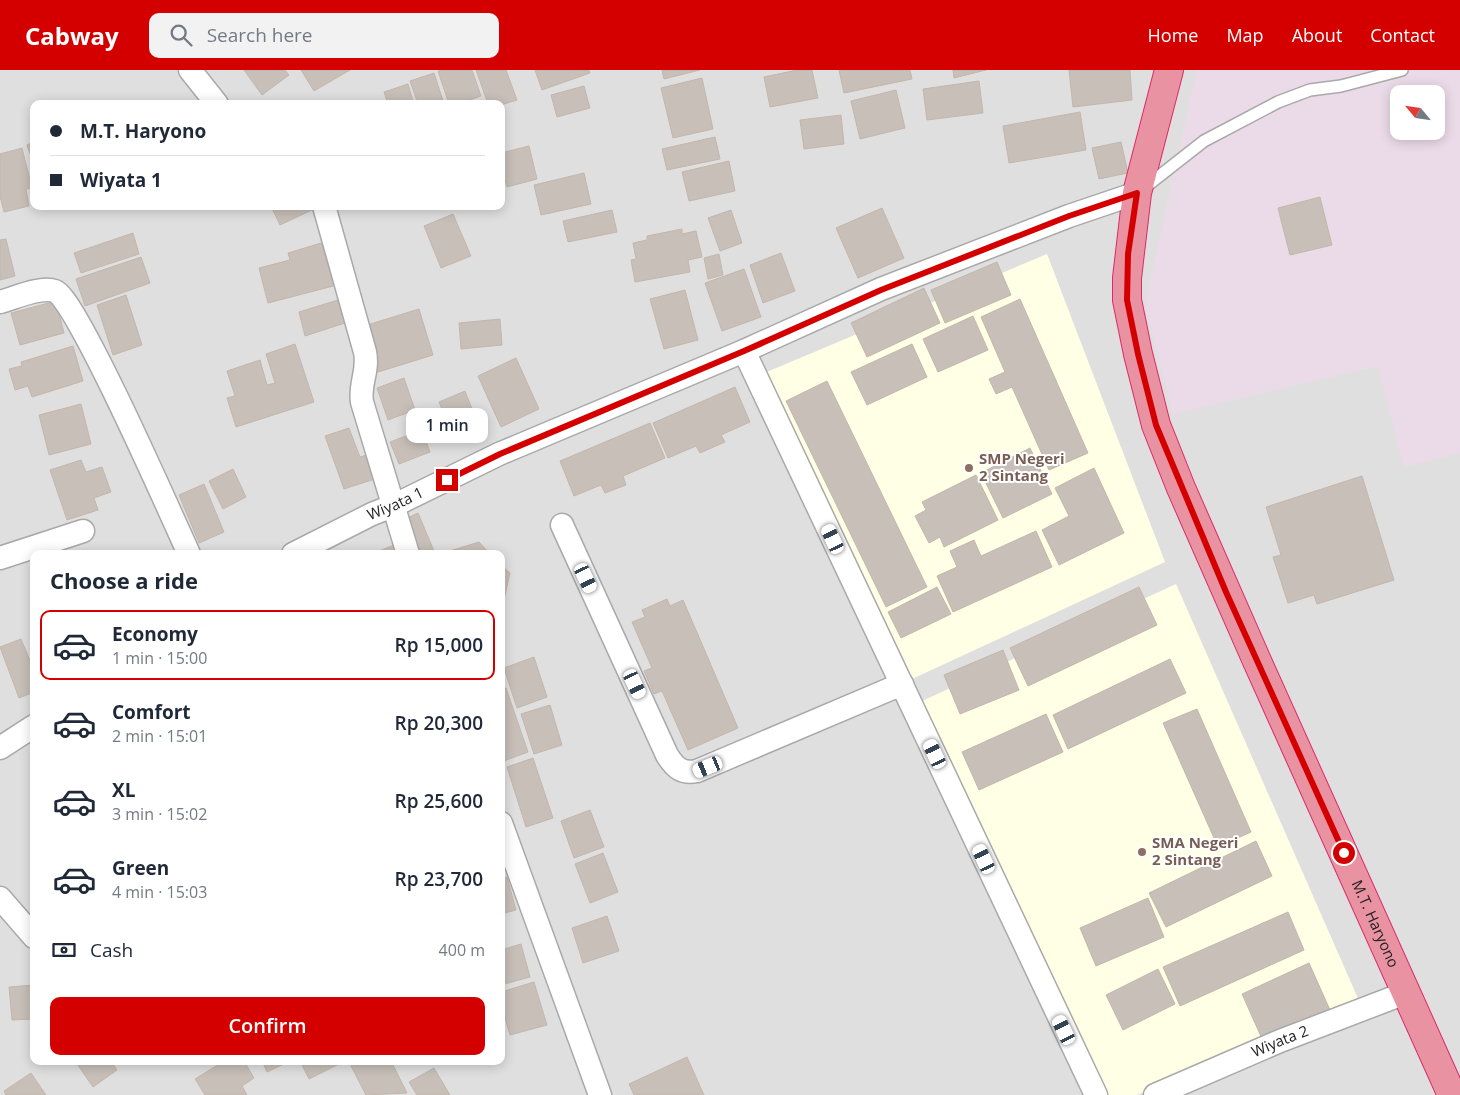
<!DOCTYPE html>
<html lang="en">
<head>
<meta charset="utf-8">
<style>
  :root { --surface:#fff; --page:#f2f2f3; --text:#1f2937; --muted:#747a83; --line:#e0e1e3; --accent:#d40000 }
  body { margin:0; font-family:"Open Sans",sans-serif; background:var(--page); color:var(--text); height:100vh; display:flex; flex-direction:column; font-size:19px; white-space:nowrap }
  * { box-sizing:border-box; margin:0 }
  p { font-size:16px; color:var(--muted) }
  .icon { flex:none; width:28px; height:28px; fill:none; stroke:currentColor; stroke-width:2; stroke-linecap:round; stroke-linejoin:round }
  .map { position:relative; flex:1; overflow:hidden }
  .sheet { position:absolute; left:30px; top:480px; width:475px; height:515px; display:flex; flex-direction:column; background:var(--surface); border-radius:10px; box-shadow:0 2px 12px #0003 }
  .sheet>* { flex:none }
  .banner { position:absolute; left:30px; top:30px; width:475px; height:110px; border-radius:10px; box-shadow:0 2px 12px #0003; display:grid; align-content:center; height:110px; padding:0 20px; background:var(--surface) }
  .needle { width:32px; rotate:299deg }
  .buttons { position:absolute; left:1390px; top:15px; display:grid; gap:10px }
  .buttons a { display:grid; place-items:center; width:55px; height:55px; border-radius:10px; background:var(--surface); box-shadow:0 2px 12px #0003; font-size:25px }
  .end { position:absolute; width:22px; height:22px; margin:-11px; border:6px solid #d40000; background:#fff; box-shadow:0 0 0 2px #fff }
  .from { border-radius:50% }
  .bubble { position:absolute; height:35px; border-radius:10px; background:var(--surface); box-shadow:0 2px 12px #0003; font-size:16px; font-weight:600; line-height:35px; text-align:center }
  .car { position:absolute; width:15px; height:30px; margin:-15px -8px; border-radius:6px; box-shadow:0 0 4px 1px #0007; background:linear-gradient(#fff 24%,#345 0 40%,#fff 0 76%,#345 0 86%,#fff 0) }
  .banner b { display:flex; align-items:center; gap:18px; height:48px; font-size:19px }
  .banner b+b { border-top:1px solid var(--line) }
  .banner i { width:12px; height:12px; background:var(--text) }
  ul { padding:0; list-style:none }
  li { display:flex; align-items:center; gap:15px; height:70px; margin:0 10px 8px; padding:0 10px; border:2px solid transparent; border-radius:10px }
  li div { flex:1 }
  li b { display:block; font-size:19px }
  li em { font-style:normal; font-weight:600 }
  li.on { border-color:var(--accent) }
  li>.icon { width:45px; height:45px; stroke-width:1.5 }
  h2 { padding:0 20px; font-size:22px; line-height:60px }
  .pay { display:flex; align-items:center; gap:12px; height:55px; padding:0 20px; font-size:19px }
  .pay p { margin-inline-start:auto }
  .cta { display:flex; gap:10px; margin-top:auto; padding:10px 20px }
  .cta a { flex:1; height:58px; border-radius:10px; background:var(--accent); color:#fff; font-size:20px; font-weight:600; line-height:58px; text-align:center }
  header { display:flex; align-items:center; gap:30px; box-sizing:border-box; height:70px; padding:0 25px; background:var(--accent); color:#fff }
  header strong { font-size:24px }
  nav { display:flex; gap:28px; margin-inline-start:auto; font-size:18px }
  .search { width:350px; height:45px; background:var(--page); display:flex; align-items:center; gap:12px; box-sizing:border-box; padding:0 18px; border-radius:10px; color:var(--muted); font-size:19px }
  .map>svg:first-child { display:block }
  .residential { fill:#e0dfdf; fill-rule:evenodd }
  .industrial { fill:#ebdbe8; fill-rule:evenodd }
  .education { fill:#ffffe5 }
  .building { fill:#c7bfb8; stroke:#c4b6ab }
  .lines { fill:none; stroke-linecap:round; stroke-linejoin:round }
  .lane-casing { stroke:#a9a9a9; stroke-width:14 }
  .street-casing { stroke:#a9a9a9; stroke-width:25 }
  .highway-casing { stroke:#dc2a67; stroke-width:30 }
  .lane { stroke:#fff; stroke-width:11 }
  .street { stroke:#fff; stroke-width:22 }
  .highway { stroke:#e892a2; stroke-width:28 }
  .route { stroke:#d40000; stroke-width:6 }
  .education-dot { fill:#8d6e63; stroke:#fff; stroke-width:2 }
  .labels { text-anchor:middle; stroke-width:4; stroke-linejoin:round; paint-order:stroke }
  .education-label { font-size:15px; font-weight:bold; fill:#785e54; stroke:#fff; text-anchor:start }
  .street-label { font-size:15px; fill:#222; stroke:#fff }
</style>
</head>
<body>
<header>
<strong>Cabway</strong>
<div class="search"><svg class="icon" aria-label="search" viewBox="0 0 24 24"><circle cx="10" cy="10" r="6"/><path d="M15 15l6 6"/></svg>Search here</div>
<nav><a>Home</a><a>Map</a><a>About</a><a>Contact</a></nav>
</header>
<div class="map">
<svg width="1460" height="1025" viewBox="0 0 1460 1025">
  <rect width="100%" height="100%" fill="#f2efe9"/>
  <path class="residential" d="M0 0H1460V1025H0ZM1399 24H1436V61H1399ZM34 34H501V136H34ZM34 484H501V991H34Z"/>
  <path class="industrial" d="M1197 0H1460V383L1404 397 1378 296 1173 344 1145 235ZM1399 24H1436V61H1399Z"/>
  <path class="education" d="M1047 184 1165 492 912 609 762 304Z
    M1176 514 1360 933 1137 1025H1105L920 632Z"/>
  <path class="building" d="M244 0H285L289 5 262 25Z
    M301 0H350L314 21Z
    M442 0H472L481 26 458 34H449L438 1Z
    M476 0H506L517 30 501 35 488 34Z
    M535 0H589L590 3 542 20Z
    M662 0H700L664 9Z
    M797 0H812L818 28 770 37 764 7Z
    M839 0H910L912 9 844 23Z
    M953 0H986L954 8Z
    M1069 0H1130L1132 30 1073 37Z
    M434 3 444 34H418L410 11Z
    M702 8 713 59 673 68 661 18Z
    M979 11 983 43 927 50 923 19Z
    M408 14 414 34H388L384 22Z
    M584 16 590 38 557 47 551 25Z
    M896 20 905 58 860 69 851 31Z
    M1080 42 1086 80 1009 93 1003 56Z
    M841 45 844 74 804 79 800 50Z
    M715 67 720 89 667 100 662 79Z
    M34 72V95L27 75Z
    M1121 72 1128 103 1099 109 1092 78Z
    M529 76 537 109 507 117 501 95V83Z
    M22 78 32 118 26 119 29 136 4 142 0 126V84Z
    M729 91 735 121 689 131 682 102Z
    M584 103 591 134 541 145 534 115Z
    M1320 127 1332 175 1290 185 1278 138Z
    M271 136H313L314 139 280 155Z
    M882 138 904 188 858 208 836 158Z
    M612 140 617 162 568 172 563 151Z
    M731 140 742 173 720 181 708 148Z
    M453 144 471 186 441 198 424 156Z
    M682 159V164L696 161 702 187 688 190 690 202 635 212 631 190 636 189 633 173 647 170V166Z
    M133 163 139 184 81 203 74 183Z
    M6 169 15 206 0 210V170Z
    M321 173 324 181 332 179 341 214 268 233 259 198 290 190 288 183Z
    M781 183 795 221 763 233 750 195Z
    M719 184 723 205 708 209 704 188Z
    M141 187 150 213 85 236 76 209Z
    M997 192 1011 225 945 253 931 220Z
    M744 199 761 247 722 261 705 213Z
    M924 218 940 253 867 287 851 253Z
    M685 220 698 270 664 279 650 229Z
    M126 225 142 275 113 285 97 235Z
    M341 229 348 252 305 266 299 242Z
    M1020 229 1088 383 1049 400 1012 317 996 324 989 309 1005 302 981 247Z
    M56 231 64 263 20 275 11 243Z
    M419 239 433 285 378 302 364 256Z
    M973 246 988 280 938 302 923 269Z
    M500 249 502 275 461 279 459 253Z
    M295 274 314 332 236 357 227 328 235 326 227 301 260 290 267 315 275 313 266 284Z
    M912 274 927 307 867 335 851 302Z
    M73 276 83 311 32 327 28 316 15 320 9 299 22 296 21 292Z
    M516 288 539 339 501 357 478 306Z
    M404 308 415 340 388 350 377 318Z
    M827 311 927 517 886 537 786 331Z
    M735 317 750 352 721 365 725 372 700 383 696 376 668 388 653 353Z
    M465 321 481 362 455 372 439 332Z
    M81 334 91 374 49 385 39 345Z
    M650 353 665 388 623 406 626 415 605 423 601 415 574 426 560 391Z
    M349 358 360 387 373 383 381 407 344 419 325 366Z
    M422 360 430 382 399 394 390 372Z
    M1030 378 1052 424 1003 448 981 403Z
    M81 390 86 402 102 397 111 422 94 428 98 440 67 450 50 400Z
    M1094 398 1124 463 1059 495 1042 460 1069 446 1055 418Z
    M233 399 246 427 223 439 209 411Z
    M976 405 998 450 944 477 940 467 929 473 915 446 926 440 922 432Z
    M1362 406 1394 510 1317 534 1314 525 1288 533 1273 487 1281 485 1266 437Z
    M204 414 224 462 199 473 179 425Z
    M418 443 434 481 428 484H415L401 451Z
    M1036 461 1052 497 953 542 937 506 957 497 950 481 974 470 981 486Z
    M479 472 490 484H440Z
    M394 475 397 484H372Z
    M501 495 510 503 501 543Z
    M937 517 951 544 901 568 888 542Z
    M1139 517 1157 555 1028 616 1010 578Z
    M667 529 670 536 683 530 738 658 688 680 662 621 654 624 644 601 652 598 632 552 645 547 642 540Z
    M21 569 34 600V622L19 628 0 577Z
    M1003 580 1019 620 960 644 944 605Z
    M534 587 547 627 517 638 504 598Z
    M1170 589 1186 623 1068 679 1053 645Z
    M506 618 528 682 501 692V620Z
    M550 635 562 675 534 684 521 644Z
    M1197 639 1251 762 1218 777 1163 653Z
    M1046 644 1063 682 979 720 962 682Z
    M533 688 553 748 526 757 507 697Z
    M590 740 604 777 574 788 561 751Z
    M1256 771 1272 806 1166 857 1149 823Z
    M603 783 618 822 590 833 575 794Z
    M507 807 516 840 501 844V809Z
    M1148 828 1164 867 1096 896 1080 858Z
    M1288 842 1304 880 1180 936 1163 897Z
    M607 846 619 881 583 893 572 858Z
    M521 874 530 907 501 915V880Z
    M1309 893 1330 940 1263 971 1242 924Z
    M1158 899 1175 934 1123 960 1106 925Z
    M534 912 547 955 510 965 501 935V922Z
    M34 915V949L12 950 9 917Z
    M687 987 704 1025H634L629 1014Z
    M75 991H111L117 1000 93 1017Z
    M224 991H244L254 1008 242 1016 247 1025H205L195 1009Z
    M262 991H290L267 1002Z
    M300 991H338L339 994 309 1009Z
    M360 991H391L407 1023 366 1025 351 996Z
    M434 998 450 1025H417L409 1012Z
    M31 1003 46 1025H6L4 1021Z"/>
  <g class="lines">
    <defs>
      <path id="lane" d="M1144 118 1204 71 1278 32 1310 20 1341 16 1402 0"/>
      <g id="street">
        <path d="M190 0 217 34"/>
        <path d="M324 136 365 282C369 301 359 314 362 332L408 484"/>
        <path d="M0 232C15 228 40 216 55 221 76 228 173 449 189 484"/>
        <path d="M744 281 1096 1025"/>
        <path d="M562 455 667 685C675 698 682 704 697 701L902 614"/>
        <path id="s1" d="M293 484 372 444 395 435 499 384 744 281 881 219 1069 146 1137 123"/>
        <path d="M0 488 83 461"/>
        <path d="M0 678 34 656"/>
        <path d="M501 753 600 1025"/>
        <path d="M0 828 34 867"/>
        <path id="s2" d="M1155 1025 1280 971 1408 922"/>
      </g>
      <g id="highway">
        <path id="s3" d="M1169 0 1137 123 1127 208V230L1138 284 1156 355 1181 418 1257 591 1452 1025"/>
      </g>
    </defs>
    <use href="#lane" class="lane-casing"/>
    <use href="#street" class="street-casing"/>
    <use href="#highway" class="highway-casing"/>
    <use href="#lane" class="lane"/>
    <use href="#street" class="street"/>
    <use href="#highway" class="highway"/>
  </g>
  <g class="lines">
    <path class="route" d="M447 410 500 384 744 281 881 220 1069 146 1137 123 1128 184 1127 230 1138 284 1156 355 1226 522 1344 783"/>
  </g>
  <g class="education-dot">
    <circle cx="969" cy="398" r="5"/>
    <circle cx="1142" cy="782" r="5"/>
  </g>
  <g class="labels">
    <g class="education-label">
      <text x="979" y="394">SMP Negeri<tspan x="979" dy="17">2 Sintang</tspan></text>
      <text x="1152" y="778">SMA Negeri<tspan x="1152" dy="17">2 Sintang</tspan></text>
    </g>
    <g class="street-label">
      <text dy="5" stroke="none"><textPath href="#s1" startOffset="114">Wiyata 1</textPath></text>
      <text dy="5" stroke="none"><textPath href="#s3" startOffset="908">M.T. Haryono</textPath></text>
      <text dy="5" stroke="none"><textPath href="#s2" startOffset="136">Wiyata 2</textPath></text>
    </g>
  </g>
</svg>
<div class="buttons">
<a><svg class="needle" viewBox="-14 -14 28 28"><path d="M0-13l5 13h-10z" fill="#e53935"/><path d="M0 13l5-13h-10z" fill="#747a83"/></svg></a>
</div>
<i class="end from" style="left:1344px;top:783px"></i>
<i class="end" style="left:447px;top:410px"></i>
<div class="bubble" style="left:406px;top:338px;width:82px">1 min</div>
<i class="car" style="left:833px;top:469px;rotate:335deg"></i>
<i class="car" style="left:586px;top:508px;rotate:155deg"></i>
<i class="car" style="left:635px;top:614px;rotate:155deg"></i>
<i class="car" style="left:935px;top:684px;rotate:335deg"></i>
<i class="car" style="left:708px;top:697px;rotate:248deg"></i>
<i class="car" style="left:984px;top:789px;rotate:335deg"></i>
<i class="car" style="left:1064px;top:960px;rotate:334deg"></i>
<div class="banner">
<b><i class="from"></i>M.T. Haryono</b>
<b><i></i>Wiyata 1</b>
</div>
<section class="sheet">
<h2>Choose a ride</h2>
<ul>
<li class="on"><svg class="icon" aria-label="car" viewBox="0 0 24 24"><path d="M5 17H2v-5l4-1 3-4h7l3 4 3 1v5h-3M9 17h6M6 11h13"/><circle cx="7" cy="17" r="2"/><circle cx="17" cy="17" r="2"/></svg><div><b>Economy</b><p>1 min · 15:00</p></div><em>Rp 15,000</em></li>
<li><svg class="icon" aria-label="car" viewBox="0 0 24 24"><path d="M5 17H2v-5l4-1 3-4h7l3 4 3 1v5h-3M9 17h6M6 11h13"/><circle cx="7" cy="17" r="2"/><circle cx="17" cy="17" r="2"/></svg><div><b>Comfort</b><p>2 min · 15:01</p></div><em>Rp 20,300</em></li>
<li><svg class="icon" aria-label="car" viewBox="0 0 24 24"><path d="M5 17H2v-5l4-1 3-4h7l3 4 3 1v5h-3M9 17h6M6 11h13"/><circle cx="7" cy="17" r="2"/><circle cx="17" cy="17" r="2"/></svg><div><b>XL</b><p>3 min · 15:02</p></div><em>Rp 25,600</em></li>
<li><svg class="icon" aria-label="car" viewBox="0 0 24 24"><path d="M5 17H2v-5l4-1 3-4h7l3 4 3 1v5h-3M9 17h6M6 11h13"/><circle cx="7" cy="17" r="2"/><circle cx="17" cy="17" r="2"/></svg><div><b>Green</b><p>4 min · 15:03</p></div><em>Rp 23,700</em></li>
</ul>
<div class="pay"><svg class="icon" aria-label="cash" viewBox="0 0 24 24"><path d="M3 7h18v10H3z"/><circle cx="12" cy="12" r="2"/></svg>Cash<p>400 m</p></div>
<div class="cta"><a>Confirm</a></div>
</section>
</div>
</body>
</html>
